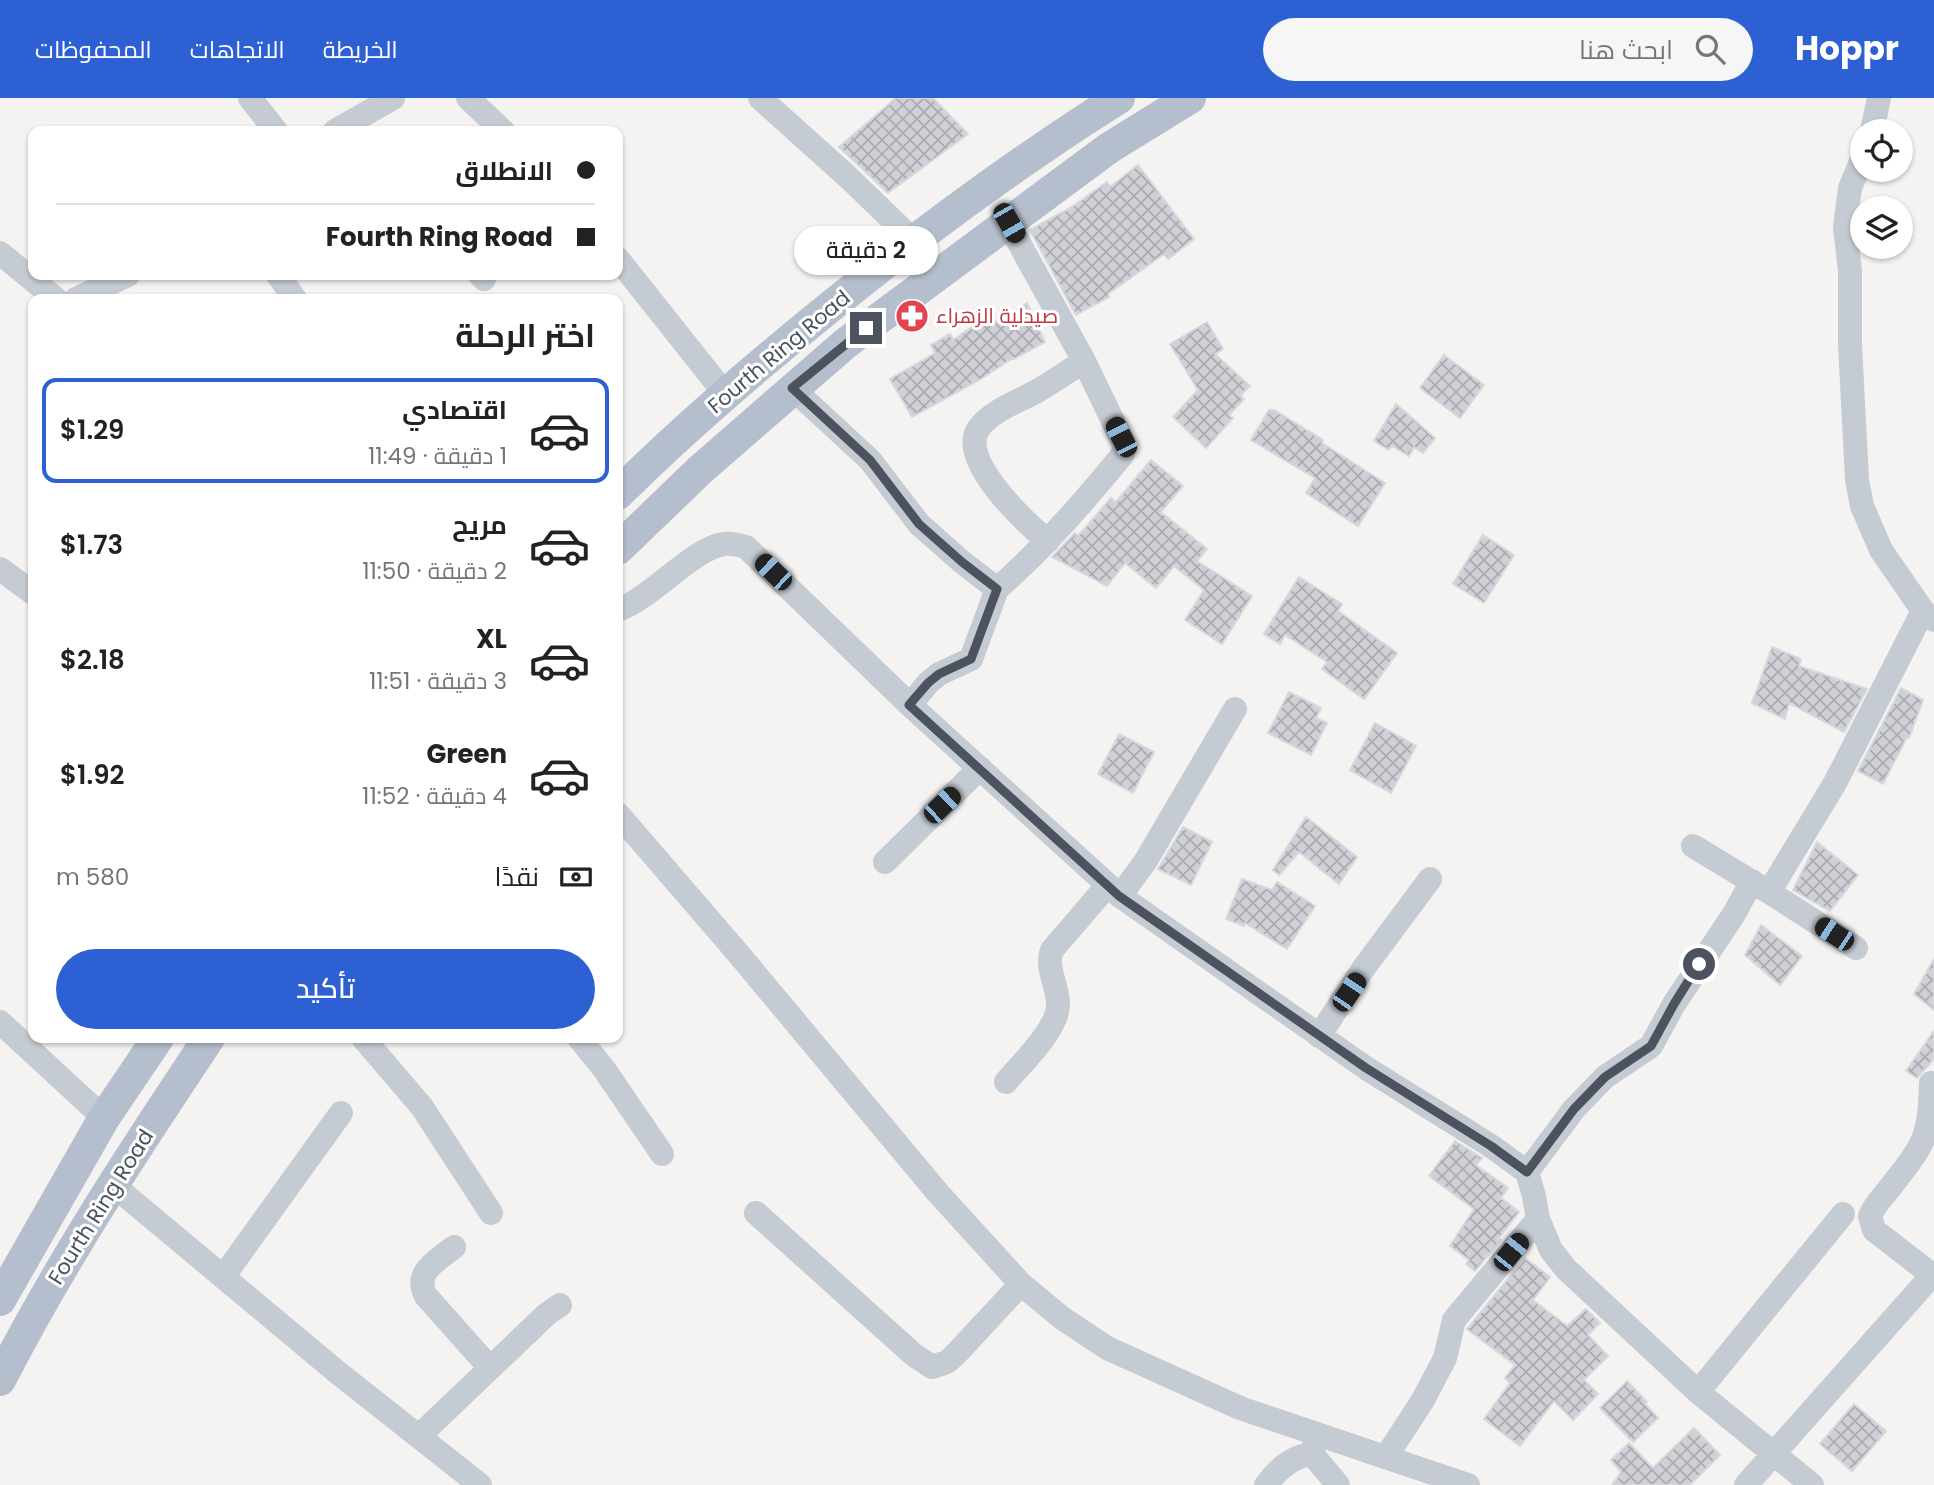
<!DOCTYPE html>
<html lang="ar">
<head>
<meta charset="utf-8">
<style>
  :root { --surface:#fff; --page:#f6f6f6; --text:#222; --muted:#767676; --line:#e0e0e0; --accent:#2d61d3 }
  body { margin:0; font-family:Poppins,Cairo,sans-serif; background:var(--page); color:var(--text); direction:rtl; height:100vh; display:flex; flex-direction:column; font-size:26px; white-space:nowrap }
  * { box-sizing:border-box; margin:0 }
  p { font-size:23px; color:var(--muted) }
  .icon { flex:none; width:38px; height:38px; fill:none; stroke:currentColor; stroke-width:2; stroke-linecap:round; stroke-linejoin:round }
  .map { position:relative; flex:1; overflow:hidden; direction:ltr }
  .panel { position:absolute; left:28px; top:196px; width:595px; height:749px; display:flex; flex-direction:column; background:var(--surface); border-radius:14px; box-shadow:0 2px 5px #0004; direction:rtl }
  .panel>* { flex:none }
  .guide { position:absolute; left:28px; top:28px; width:595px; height:154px; border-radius:14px; box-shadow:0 2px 5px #0004; direction:rtl; display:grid; align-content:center; height:154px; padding:0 28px; background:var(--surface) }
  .tools { position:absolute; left:1850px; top:21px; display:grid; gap:14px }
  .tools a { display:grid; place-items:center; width:63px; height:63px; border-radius:50%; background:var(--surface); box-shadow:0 2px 5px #0004; font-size:35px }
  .end { position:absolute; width:32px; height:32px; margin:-16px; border:9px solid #4c535e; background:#fff; box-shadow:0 0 0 4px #fff }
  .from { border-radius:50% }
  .bubble { position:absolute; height:49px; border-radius:24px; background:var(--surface); box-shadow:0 2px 5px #0004; font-size:23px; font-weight:600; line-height:49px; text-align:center; direction:rtl }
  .car { position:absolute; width:21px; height:42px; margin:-21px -10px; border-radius:9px; box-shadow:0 0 5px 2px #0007; background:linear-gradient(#222 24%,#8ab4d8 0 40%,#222 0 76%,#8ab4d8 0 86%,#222 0) }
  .guide b { display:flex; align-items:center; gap:24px; height:66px; font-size:26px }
  .guide b+b { border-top:2px solid var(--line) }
  .guide i { width:18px; height:18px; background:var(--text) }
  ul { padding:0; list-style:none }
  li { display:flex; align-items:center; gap:21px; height:105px; margin:0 14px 10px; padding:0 14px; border:4px solid transparent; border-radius:14px }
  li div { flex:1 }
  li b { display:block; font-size:26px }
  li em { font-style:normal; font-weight:600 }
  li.on { border-color:var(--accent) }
  li>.icon { width:63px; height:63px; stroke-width:1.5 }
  h2 { padding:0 28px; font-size:32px; line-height:84px }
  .pay { display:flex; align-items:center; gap:18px; height:77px; padding:0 28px; font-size:26px }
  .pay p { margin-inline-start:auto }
  .button { display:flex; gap:14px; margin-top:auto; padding:14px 28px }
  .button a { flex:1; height:80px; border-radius:42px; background:var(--accent); color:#fff; font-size:28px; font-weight:600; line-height:80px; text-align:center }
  header { display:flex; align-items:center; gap:42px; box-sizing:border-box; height:98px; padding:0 35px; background:var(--accent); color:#fff }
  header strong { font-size:33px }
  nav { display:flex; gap:38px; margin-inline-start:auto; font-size:24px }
  .search { width:490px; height:63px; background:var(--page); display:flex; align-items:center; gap:18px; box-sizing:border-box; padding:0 24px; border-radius:38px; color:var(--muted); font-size:26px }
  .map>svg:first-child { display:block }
  .building { fill:url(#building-cross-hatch); stroke:#d7d8dd; stroke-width:2 }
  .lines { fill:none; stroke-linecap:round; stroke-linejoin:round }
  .minor { stroke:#c5cbd2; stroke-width:24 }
  .major { stroke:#b5becd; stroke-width:32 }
  .route { stroke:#4c535e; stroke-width:9 }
  .labels { text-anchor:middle; stroke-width:6; stroke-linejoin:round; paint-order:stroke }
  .health-label { font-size:21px; fill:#be3a42; stroke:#fff; text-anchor:start }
  .street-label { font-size:21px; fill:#4c535e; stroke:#fff }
</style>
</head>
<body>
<header>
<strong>Hoppr</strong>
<div class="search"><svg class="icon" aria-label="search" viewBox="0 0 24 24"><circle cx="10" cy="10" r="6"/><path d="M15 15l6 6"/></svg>ابحث هنا</div>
<nav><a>الخريطة</a><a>الاتجاهات</a><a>المحفوظات</a></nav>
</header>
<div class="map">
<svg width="1934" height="1387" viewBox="0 0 1934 1387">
  <defs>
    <pattern id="building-cross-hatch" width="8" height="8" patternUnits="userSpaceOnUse" patternTransform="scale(1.75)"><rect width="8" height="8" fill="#d0d1d6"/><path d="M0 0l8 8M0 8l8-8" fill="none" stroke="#abacb1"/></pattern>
  </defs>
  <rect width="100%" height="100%" fill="#f4f3f2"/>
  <path class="building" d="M896 0H933L968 36 888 95 839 49Z
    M1138 67 1194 141 1168 161 1164 156 1108 196 1109 199 1076 217 1030 132 1070 110 1107 84 1110 89Z
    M1027 205 1045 244 1014 261 1013 260 981 281 912 319 890 281 935 255 931 247 950 236 953 242 991 216 997 225Z
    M1207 224 1223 251 1215 256 1250 288 1240 298 1244 301 1229 317 1233 320 1206 350 1173 319 1198 292 1170 246Z
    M1444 257 1484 287 1460 320 1420 290Z
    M1396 306 1435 340 1423 355 1414 349 1409 358 1392 348 1389 352 1374 343Z
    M1269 312H1274L1323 342 1322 345 1385 385 1358 428 1306 395 1315 380 1251 342Z
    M1151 362 1183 388 1161 414 1207 451 1197 463 1252 498 1222 546 1185 522 1204 492 1174 468 1156 490 1125 465 1107 488 1052 459 1075 435 1078 438 1111 400 1116 404Z
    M1483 437 1514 457 1484 505 1453 486Z
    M1299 479 1342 506 1338 513 1397 555 1364 601 1322 571 1327 564 1285 537 1280 546 1264 536Z
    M1772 549 1801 561 1799 568 1867 591 1844 634 1789 605 1785 621 1752 605Z
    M1901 590 1923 602 1909 640 1907 639 1883 686 1858 673Z
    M1289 594 1321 610 1316 620 1327 625 1311 657 1268 635Z
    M1375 625 1416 648 1391 695 1350 672Z
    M1119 636 1154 654 1133 695 1098 676Z
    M1306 719 1357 759 1339 786 1299 754 1279 777 1273 772Z
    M1183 729 1212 744 1191 787 1158 771Z
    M1817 744 1858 777 1830 813 1793 792Z
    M1242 781 1272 792 1277 784 1315 808 1287 851 1245 825 1244 828 1226 821Z
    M1761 827 1802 858 1780 887 1745 857Z
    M1934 861V912L1914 896Z
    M1934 933V961L1917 980 1906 973Z
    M1455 1043 1482 1060 1476 1067 1508 1090 1501 1100 1519 1114 1499 1140 1501 1142 1475 1173 1466 1166 1469 1162 1450 1148 1474 1111 1429 1078Z
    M1525 1160 1550 1179 1533 1202 1567 1228 1586 1211 1600 1225 1588 1237 1608 1258 1584 1282 1598 1296 1573 1322 1554 1303 1520 1348 1484 1321 1510 1285 1505 1280 1515 1267 1467 1231Z
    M1627 1283 1647 1304 1645 1306 1658 1320 1633 1344 1600 1310Z
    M1854 1306 1886 1333 1852 1373 1820 1346Z
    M1694 1330 1720 1357 1690 1387H1612L1621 1374 1611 1362 1629 1345 1653 1370Z"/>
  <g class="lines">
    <path class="minor" d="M250 0 276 33
      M468 0 503 33
      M760 0 849 80 913 142
      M335 33 393 0
      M1872 33 1879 0
      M1862 61 1850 90 1845 129 1850 173V246L1857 382 1862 408 1881 452 1923 513 1934 522
      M0 155 56 201
      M618 161 726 297
      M278 177 295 201
      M480 177 484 181
      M76 201 128 177
      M792 290 870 362 919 426 962 464 997 491 971 561 939 576 928 585 910 607
      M1048 443C1027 426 956 361 979 330 992 312 1020 303 1039 292 1054 283 1069 273 1084 263
      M0 471 33 495
      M997 491C1044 450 1084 404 1123 356L1124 346 1084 263 1008 125
      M618 512C652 500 693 450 724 446 732 445 739 447 746 449L910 607 1120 798 1366 970 1491 1048 1527 1074 1534 1098 1538 1121 1551 1152 1566 1171 1698 1294 1812 1387
      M618 716 736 853 938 1095 1021 1186 1062 1220 1107 1250 1240 1310 1468 1387
      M1693 748 1769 794 1835 685 1923 513
      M885 764 980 670
      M1769 794 1856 850
      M1120 798 1145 764 1235 611
      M0 924 104 1020
      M1319 938 1363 871 1430 781
      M363 940 422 1009 491 1115
      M579 940 604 971 662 1056
      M1006 984C1021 966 1059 930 1058 906 1058 888 1045 869 1052 852L1107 788
      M1931 985C1929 1039 1926 1044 1892 1087 1885 1097 1874 1107 1870 1118L1874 1132 1932 1177
      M1527 1074 1574 1011 1605 979 1651 948 1674 906 1734 816 1752 783
      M113 1087 337 1274 480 1387
      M756 1115 914 1257 932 1269 947 1264 954 1258 1021 1186
      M454 1149C437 1163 413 1174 426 1198L490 1270
      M223 1179 341 1015
      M1698 1294 1843 1116
      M1317 1336 1312 1356 1338 1387
      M419 1338 547 1216 560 1207
      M1386 1359 1423 1302 1445 1260 1454 1222 1538 1121
      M1266 1387C1277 1372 1293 1358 1312 1356
      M1746 1387 1934 1175"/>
    <path class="major" d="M618 396C684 330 757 268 830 209 923 134 1017 64 1119 0
      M618 451 700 372 846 245 1109 50 1190 0
      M0 1202 104 1020 158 940
      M0 1282C61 1163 135 1051 209 940"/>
  </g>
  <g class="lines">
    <path class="route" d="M866 230 792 290 870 362 919 426 962 464 997 491 971 561 939 576 928 585 909 607 1119 798 1366 970 1491 1048 1527 1074 1574 1011 1605 979 1651 948 1674 906 1699 866"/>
  </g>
  <defs>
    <symbol id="pharmacy-disc" viewBox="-11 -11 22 22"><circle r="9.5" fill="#e0444e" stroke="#fff"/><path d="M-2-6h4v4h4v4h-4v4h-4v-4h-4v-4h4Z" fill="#fff"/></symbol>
  </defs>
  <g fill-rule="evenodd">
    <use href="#pharmacy-disc" x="893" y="199" width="38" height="38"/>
  </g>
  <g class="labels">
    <g class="health-label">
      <text x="936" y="225">صيدلية الزهراء</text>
    </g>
    <g class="street-label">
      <text transform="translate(779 254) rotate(-40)" y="7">Fourth Ring Road</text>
      <text transform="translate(101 1109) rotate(-58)" y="7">Fourth Ring Road</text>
    </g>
  </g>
</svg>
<div class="tools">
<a><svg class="icon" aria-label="locate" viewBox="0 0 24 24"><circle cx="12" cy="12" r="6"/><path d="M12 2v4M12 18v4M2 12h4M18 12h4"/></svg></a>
<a><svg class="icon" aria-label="layers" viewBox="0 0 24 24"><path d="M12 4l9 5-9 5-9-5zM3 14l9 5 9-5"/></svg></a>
</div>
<i class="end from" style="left:1699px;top:866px"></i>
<i class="end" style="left:866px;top:230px"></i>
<div class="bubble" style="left:794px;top:128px;width:144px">2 دقيقة</div>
<i class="car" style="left:1009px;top:125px;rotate:150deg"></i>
<i class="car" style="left:1121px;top:339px;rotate:333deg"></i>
<i class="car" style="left:773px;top:474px;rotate:314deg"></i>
<i class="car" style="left:942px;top:707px;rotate:46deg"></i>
<i class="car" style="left:1834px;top:836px;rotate:303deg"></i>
<i class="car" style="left:1349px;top:894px;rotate:34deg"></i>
<i class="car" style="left:1511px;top:1154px;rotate:39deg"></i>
<div class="guide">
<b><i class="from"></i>الانطلاق</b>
<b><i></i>Fourth Ring Road</b>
</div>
<section class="panel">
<h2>اختر الرحلة</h2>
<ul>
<li class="on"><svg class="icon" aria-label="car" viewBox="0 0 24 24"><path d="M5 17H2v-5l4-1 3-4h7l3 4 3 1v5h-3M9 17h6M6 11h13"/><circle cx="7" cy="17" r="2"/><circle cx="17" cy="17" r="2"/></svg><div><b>اقتصادي</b><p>1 دقيقة · 11:49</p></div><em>$1.29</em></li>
<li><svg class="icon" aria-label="car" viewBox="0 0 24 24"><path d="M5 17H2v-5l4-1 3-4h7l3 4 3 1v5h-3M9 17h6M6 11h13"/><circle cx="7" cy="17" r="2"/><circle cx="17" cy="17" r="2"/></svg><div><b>مريح</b><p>2 دقيقة · 11:50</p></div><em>$1.73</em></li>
<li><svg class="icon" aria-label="car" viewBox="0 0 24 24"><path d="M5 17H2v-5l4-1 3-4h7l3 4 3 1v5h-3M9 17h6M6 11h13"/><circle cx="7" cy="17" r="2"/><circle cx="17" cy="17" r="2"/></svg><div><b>XL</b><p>3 دقيقة · 11:51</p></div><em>$2.18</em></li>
<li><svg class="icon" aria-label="car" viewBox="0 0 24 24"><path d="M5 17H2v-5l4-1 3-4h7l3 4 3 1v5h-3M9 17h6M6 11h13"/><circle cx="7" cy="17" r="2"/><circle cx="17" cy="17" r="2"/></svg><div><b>Green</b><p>4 دقيقة · 11:52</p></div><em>$1.92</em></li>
</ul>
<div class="pay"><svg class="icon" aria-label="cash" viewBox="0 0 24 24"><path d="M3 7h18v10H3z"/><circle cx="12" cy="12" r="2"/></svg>نقدًا<p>580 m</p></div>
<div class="button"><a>تأكيد</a></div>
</section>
</div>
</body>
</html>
